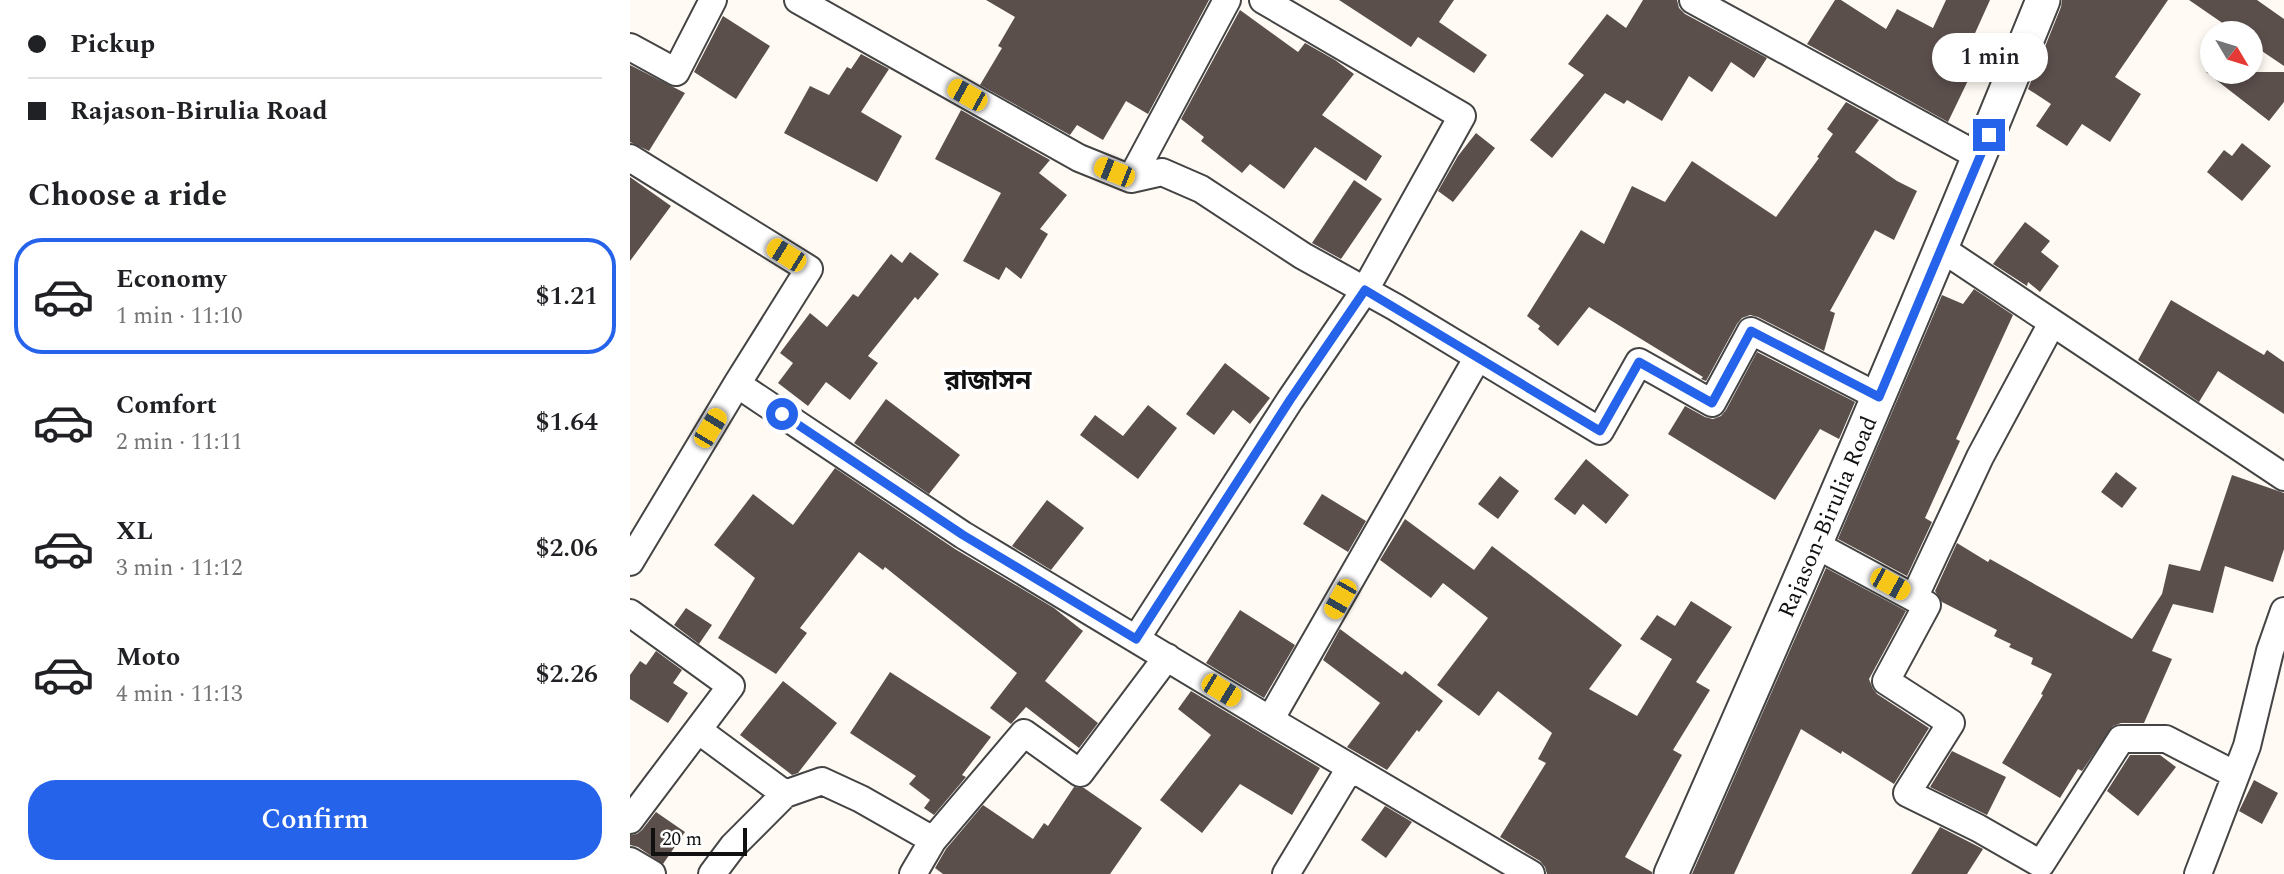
<!DOCTYPE html>
<html lang="en">
<head>
<meta charset="utf-8">
<style>
  :root { --surface:#fff; --page:#f2f2f2; --text:#202124; --muted:#757577; --line:#e0e0e0; --accent:#2563eb }
  body { margin:0; font-family:Spectral,"Noto Sans Bengali",serif; background:var(--page); color:var(--text); height:100vh; display:flex; flex-direction:column; font-size:26px; white-space:nowrap }
  * { box-sizing:border-box; margin:0 }
  p { font-size:23px; color:var(--muted) }
  .icon { flex:none; width:38px; height:38px; fill:none; stroke:currentColor; stroke-width:2; stroke-linecap:round; stroke-linejoin:round }
  .map { position:relative; flex:1; overflow:hidden }
  .drawer { display:flex; flex-direction:column; background:var(--surface); width:630px }
  .drawer>* { flex:none }
  .guide { display:grid; align-content:center; height:154px; padding:0 28px; background:var(--surface) }
  .needle { width:46px; rotate:128deg }
  .fabs { position:absolute; left:1570px; top:21px; display:grid; gap:14px }
  .fabs a { display:grid; place-items:center; width:63px; height:63px; border-radius:50%; background:var(--surface); box-shadow:0 4px 10px #0003; font-size:35px }
  .scale { position:absolute; left:21px; bottom:18px; width:96px; box-sizing:border-box; padding-left:7px; border:4px solid #111; border-top:0; font-size:19px; line-height:24px; white-space:nowrap; color:#111; -webkit-text-stroke:5px #fff; paint-order:stroke }
  .end { position:absolute; width:32px; height:32px; margin:-16px; border:9px solid #2563eb; background:#fff; box-shadow:0 0 0 4px #fff }
  .from { border-radius:50% }
  .bubble { position:absolute; height:49px; border-radius:24px; background:var(--surface); box-shadow:0 4px 10px #0003; font-size:23px; font-weight:600; line-height:49px; text-align:center }
  .car { position:absolute; width:21px; height:42px; margin:-21px -10px; border-radius:9px; box-shadow:0 0 5px 2px #0007; background:linear-gradient(#f5c518 24%,#345 0 40%,#f5c518 0 76%,#345 0 86%,#f5c518 0) }
  .guide b { display:flex; align-items:center; gap:24px; height:66px; font-size:26px }
  .guide b+b { border-top:2px solid var(--line) }
  .guide i { width:18px; height:18px; background:var(--text) }
  ul { padding:0; list-style:none }
  li { display:flex; align-items:center; gap:21px; height:116px; margin:0 14px 10px; padding:0 14px; border:4px solid transparent; border-radius:28px }
  li div { flex:1 }
  li b { display:block; font-size:26px }
  li em { font-style:normal; font-weight:600 }
  li.on { border-color:var(--accent) }
  li>.icon { width:63px; height:63px; stroke-width:1.5 }
  h2 { padding:0 28px; font-size:32px; line-height:84px }
  .cta { display:flex; gap:14px; margin-top:auto; padding:14px 28px }
  .cta a { flex:1; height:80px; border-radius:28px; background:var(--accent); color:#fff; font-size:28px; font-weight:600; line-height:80px; text-align:center }
  main { display:flex; flex:1; min-height:0 }
  .map>svg:first-child { display:block }
  .building { fill:#5b4f4c }
  .lines { fill:none; stroke-linecap:round; stroke-linejoin:round }
  .minor-casing { stroke:#444; stroke-width:30 }
  .tertiary-casing { stroke:#444; stroke-width:37 }
  .minor { stroke:#fff; stroke-width:26 }
  .tertiary { stroke:#fff; stroke-width:33 }
  .route { stroke:#2563eb; stroke-width:9 }
  .labels { text-anchor:middle; stroke-width:7; stroke-linejoin:round; paint-order:stroke }
  .street-label { font-size:23px; fill:#111; stroke:#fff }
  .quarter-label { font-size:26px; font-weight:bold; fill:#111; stroke:#fff }
</style>
</head>
<body>
<main>
<section class="drawer">
<div class="guide">
<b><i class="from"></i>Pickup</b>
<b><i></i>Rajason-Birulia Road</b>
</div>
<h2>Choose a ride</h2>
<ul>
<li class="on"><svg class="icon" aria-label="car" viewBox="0 0 24 24"><path d="M5 17H2v-5l4-1 3-4h7l3 4 3 1v5h-3M9 17h6M6 11h13"/><circle cx="7" cy="17" r="2"/><circle cx="17" cy="17" r="2"/></svg><div><b>Economy</b><p>1 min · 11:10</p></div><em>$1.21</em></li>
<li><svg class="icon" aria-label="car" viewBox="0 0 24 24"><path d="M5 17H2v-5l4-1 3-4h7l3 4 3 1v5h-3M9 17h6M6 11h13"/><circle cx="7" cy="17" r="2"/><circle cx="17" cy="17" r="2"/></svg><div><b>Comfort</b><p>2 min · 11:11</p></div><em>$1.64</em></li>
<li><svg class="icon" aria-label="car" viewBox="0 0 24 24"><path d="M5 17H2v-5l4-1 3-4h7l3 4 3 1v5h-3M9 17h6M6 11h13"/><circle cx="7" cy="17" r="2"/><circle cx="17" cy="17" r="2"/></svg><div><b>XL</b><p>3 min · 11:12</p></div><em>$2.06</em></li>
<li><svg class="icon" aria-label="car" viewBox="0 0 24 24"><path d="M5 17H2v-5l4-1 3-4h7l3 4 3 1v5h-3M9 17h6M6 11h13"/><circle cx="7" cy="17" r="2"/><circle cx="17" cy="17" r="2"/></svg><div><b>Moto</b><p>4 min · 11:13</p></div><em>$2.26</em></li>
</ul>
<div class="cta"><a>Confirm</a></div>
</section>
<div class="map">
<svg width="1654" height="874" viewBox="0 0 1654 874">
  <rect width="100%" height="100%" fill="#fffbf4"/>
  <path class="building" d="M356 0H579L518 114 496 101 473 140 447 125 440 135 350 85 372 48 368 46 385 17Z
    M709 0H824L809 22 857 55 844 73 788 37 781 47Z
    M1013 0H1047L1049 8 1055 14 1137 58 1124 78 1101 62 1082 92 1059 76 1032 121 997 100 994 104 975 93 922 158 900 140 954 75 938 64 977 14 996 28Z
    M1205 0H1211L1256 29 1267 9 1303 28 1316 0H1360L1332 62 1344 68 1318 122 1177 44Z
    M1432 0H1538L1485 77 1511 94 1480 142 1452 124 1437 146 1406 126 1421 104 1398 89 1431 7Z
    M1559 0H1627L1654 19V66L1620 43V33H1607Z
    M610 10 668 52 675 43 705 60 724 74 692 115 752 156 736 181 685 147 654 189 620 164 612 173 571 141 574 137 551 119Z
    M93 16 140 46 106 99 64 72Z
    M231 54 259 69 231 112 272 136 247 182 154 133 180 86 199 95 217 67 221 69Z
    M0 65 55 93 19 151 0 142Z
    M1576 72H1654V102L1639 121Z
    M1216 102 1249 120 1225 152 1267 181 1287 191 1264 240 1245 230 1200 311 1205 313 1194 351 1128 317 1120 315 1112 318 1107 324 1076 381 1071 379 1073 377 959 307 928 346 908 329 910 326 897 316 951 230 974 244 1002 186 1035 202 1062 161 1146 217 1189 158 1187 157 1203 134 1197 129Z
    M331 110 420 160 409 173 437 195 410 229 418 234 391 279 376 267 369 280 333 261 371 193 305 159Z
    M846 133 865 148 823 202 808 191 828 156Z
    M1612 143 1641 166 1612 201 1577 172 1594 150 1602 156Z
    M0 177 41 206 0 261Z
    M724 180 752 199 711 259 682 243Z
    M1395 222 1420 241 1411 252 1429 266 1410 292 1398 282 1397 286 1363 264Z
    M280 252 309 274 288 300 285 297 238 356 248 363 220 400 196 382 178 406 148 383 163 363 150 353 180 313 197 327 223 294 228 297 261 254 272 263Z
    M1344 289 1383 315 1326 439 1330 441 1295 518 1302 522 1277 576 1208 539 1312 295 1333 304Z
    M1541 300 1634 355 1637 350 1654 362V414L1588 371 1569 402 1508 360Z
    M1127 352 1225 402 1209 439 1190 429 1145 500 1038 434 1055 406 1075 417 1083 419 1091 416 1096 410Z
    M595 363 640 398 620 424 603 410 584 435 556 414Z
    M256 399 330 455 299 494 224 443Z
    M518 405 547 428 508 479 450 435 465 415 493 436Z
    M956 459 999 495 976 524 953 504 945 515 924 499Z
    M205 468 325 549 424 608 453 631 415 681 468 723 449 748 396 707 381 724 360 708 387 673 255 567 253 570 229 552 170 628 177 633 146 674 88 638 125 578 84 545 123 494 163 525Z
    M1486 472 1507 488 1492 508 1471 492Z
    M1602 475 1654 493V549L1643 582 1595 566 1583 613 1543 604 1522 651 1542 659 1514 723H1491L1483 726 1452 771 1448 769 1430 798 1372 763 1413 695 1411 694 1422 674 1401 664 1403 658 1379 647 1381 644 1364 636 1367 630 1312 602 1305 591 1327 543 1358 562 1360 559 1502 639 1532 594 1539 564 1570 571Z
    M870 476 889 491 868 519 848 504Z
    M692 494 736 521 718 552 673 524Z
    M417 500 454 528 421 570 382 546Z
    M775 519 844 570 862 546 992 645 959 689 1007 716 1042 659 1010 639 1027 615 1045 626 1061 601 1102 627 1066 682 1080 690 1043 750 1052 755 995 857 1022 872V874H917L915 867 910 861 870 837 916 763 908 759 922 733 868 691 849 716 807 685 858 618 813 583 801 598 750 560Z
    M1196 568 1276 611 1239 679 1243 689 1247 694 1299 728 1264 784 1212 751 1211 754 1171 729 1104 874H1062Z
    M56 608 82 625 69 644 44 625Z
    M610 610 665 645 634 698 576 663Z
    M710 629 772 675 775 671 813 701 789 732 787 730 757 770 717 747 750 703 693 660Z
    M26 651 52 670 43 683 58 693 38 723 0 699V675L10 661 16 665Z
    M260 672 361 737 332 775 336 777 304 815 294 808 300 800 279 784 286 776 220 733Z
    M153 681 207 723 168 773 162 775 110 735Z
    M561 691 690 768 662 815 610 784 572 833 530 800 581 735 548 709Z
    M1322 751 1376 777 1357 815 1300 787Z
    M1500 755H1530L1546 767 1508 816 1477 791Z
    M1624 780 1648 793 1632 824 1609 811Z
    M444 787 454 788 512 828 480 874H313L305 868 316 849 353 805 403 839 414 823 418 826Z
    M755 806 782 822 756 858 731 840Z
    M26 812 55 832 33 864 8 847 0 845V835L7 834 12 830Z
    M1310 827 1353 849 1337 874H1281Z"/>
  <g class="lines">
    <defs>
      <path id="minor" d="M168 0 449 158 501 179 597 0
        M1063 0 1350 157
        M0 47 46 72 83 0
        M0 158 179 269 107 384 333 535 652 727 901 874
        M501 179 532 172 571 189 673 256 765 307 970 431 1009 362 1082 403 1121 331 1249 397
        M1312 249 1654 477
        M1186 545 1297 605 1256 681 1321 723 1277 793 1348 828 1411 864 1491 739H1536L1606 775
        M0 562 107 384
        M1284 598 1350 457 1422 323
        M0 613 101 686 0 820
        M506 639 660 400 735 290 832 116 633 0
        M640 720 848 357
        M68 730 155 794
        M303 840 394 733 450 773 537 657
        M0 861 22 874
        M82 874 103 846 155 794 192 781 231 799 303 840 283 874
        M656 874 720 768
        M1568 874 1617 746 1640 651 1654 611"/>
      <g id="tertiary">
        <path id="s1" d="M1041 874C1169 585 1294 294 1413 0"/>
      </g>
    </defs>
    <use href="#minor" class="minor-casing"/>
    <use href="#tertiary" class="tertiary-casing"/>
    <use href="#minor" class="minor"/>
    <use href="#tertiary" class="tertiary"/>
  </g>
  <g class="lines">
    <path class="route" d="M152 414 333 535 506 639 660 400 735 290 970 431 1009 362 1082 403 1121 331 1249 397 1359 135"/>
  </g>
  <g class="labels">
    <g class="street-label">
      <text dy="8" stroke="none"><textPath href="#s1" startOffset="390">Rajason-Birulia Road</textPath></text>
    </g>
    <g class="quarter-label">
      <text x="358" y="389">রাজাসন</text>
    </g>
  </g>
</svg>
<div class="fabs">
<a><svg class="needle" viewBox="-14 -14 28 28"><path d="M0-13l5 13h-10z" fill="#e53935"/><path d="M0 13l5-13h-10z" fill="#757577"/></svg></a>
</div>
<div class="scale">20 m</div>
<i class="end from" style="left:152px;top:414px"></i>
<i class="end" style="left:1359px;top:135px"></i>
<div class="bubble" style="left:1302px;top:33px;width:116px">1 min</div>
<i class="car" style="left:337px;top:95px;rotate:299deg"></i>
<i class="car" style="left:484px;top:172px;rotate:292deg"></i>
<i class="car" style="left:156px;top:255px;rotate:302deg"></i>
<i class="car" style="left:80px;top:428px;rotate:31deg"></i>
<i class="car" style="left:1260px;top:584px;rotate:119deg"></i>
<i class="car" style="left:710px;top:599px;rotate:210deg"></i>
<i class="car" style="left:591px;top:690px;rotate:121deg"></i>
</div>
</main>
</body>
</html>
